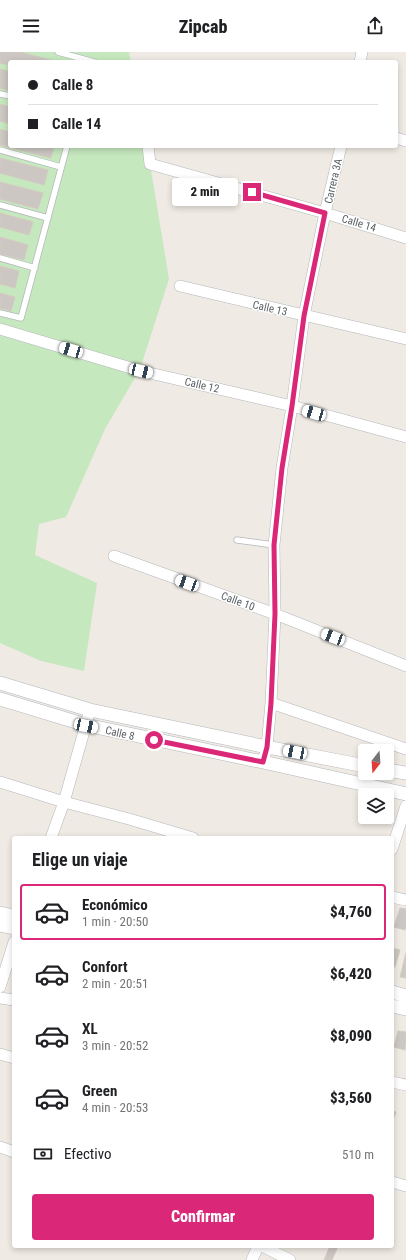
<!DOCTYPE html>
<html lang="es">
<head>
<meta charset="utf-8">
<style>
  :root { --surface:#fff; --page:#f6f6f6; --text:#202124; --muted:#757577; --line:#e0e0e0; --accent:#db2777 }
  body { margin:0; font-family:"Roboto Condensed",sans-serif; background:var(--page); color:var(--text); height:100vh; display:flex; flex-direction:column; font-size:15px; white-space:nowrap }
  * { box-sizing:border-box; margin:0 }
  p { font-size:13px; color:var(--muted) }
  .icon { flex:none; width:22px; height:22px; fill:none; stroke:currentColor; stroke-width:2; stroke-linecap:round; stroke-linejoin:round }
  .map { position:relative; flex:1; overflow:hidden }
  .panel { position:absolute; left:12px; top:784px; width:382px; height:412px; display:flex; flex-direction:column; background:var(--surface); border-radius:4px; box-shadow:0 2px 6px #0003 }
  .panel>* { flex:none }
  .hud { position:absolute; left:8px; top:8px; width:390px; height:88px; border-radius:4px; box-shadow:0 2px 6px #0003; display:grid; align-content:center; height:88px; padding:0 20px; background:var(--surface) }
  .needle { width:26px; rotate:197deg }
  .fabs { position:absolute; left:358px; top:692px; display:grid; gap:8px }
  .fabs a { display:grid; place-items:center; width:36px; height:36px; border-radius:4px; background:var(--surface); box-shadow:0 2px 6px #0003; font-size:20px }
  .end { position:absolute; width:18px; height:18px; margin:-9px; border:5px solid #db2777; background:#fff; box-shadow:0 0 0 2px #fff }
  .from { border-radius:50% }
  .bubble { position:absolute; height:28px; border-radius:4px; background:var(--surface); box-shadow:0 2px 6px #0003; font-size:13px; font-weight:800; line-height:28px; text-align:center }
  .car { position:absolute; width:12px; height:24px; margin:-12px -6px; border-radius:5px; box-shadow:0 0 3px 1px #0007; background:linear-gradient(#fff 24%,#345 0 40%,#fff 0 76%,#345 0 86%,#fff 0) }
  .hud b { display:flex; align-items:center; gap:14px; height:38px; font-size:15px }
  .hud b+b { border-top:1px solid var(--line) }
  .hud i { width:10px; height:10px; background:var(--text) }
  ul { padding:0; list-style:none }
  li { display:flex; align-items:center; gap:12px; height:56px; margin:0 8px 6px; padding:0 12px; border:2px solid transparent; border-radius:4px }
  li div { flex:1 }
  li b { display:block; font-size:15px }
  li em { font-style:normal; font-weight:800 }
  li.on { border-color:var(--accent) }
  li>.icon { width:36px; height:36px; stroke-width:1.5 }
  h2 { padding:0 20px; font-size:18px; line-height:48px }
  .pay { display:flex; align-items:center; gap:10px; height:44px; padding:0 20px; font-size:15px }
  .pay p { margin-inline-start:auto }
  .button { display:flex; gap:8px; margin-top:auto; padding:8px 20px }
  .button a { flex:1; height:46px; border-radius:4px; background:var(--accent); color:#fff; font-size:16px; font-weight:800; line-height:46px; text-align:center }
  header { display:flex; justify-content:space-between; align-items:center; height:52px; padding:0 20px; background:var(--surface); font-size:18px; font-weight:800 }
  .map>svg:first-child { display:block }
  .green { fill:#c6e8be }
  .building { fill:#ccc7c2; stroke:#d4cac1 }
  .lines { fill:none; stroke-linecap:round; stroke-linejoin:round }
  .service-casing { stroke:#b4b7bb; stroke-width:7 }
  .minor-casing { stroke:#b4b7bb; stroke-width:12 }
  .tertiary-casing { stroke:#b4b7bb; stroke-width:14 }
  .service { stroke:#fff; stroke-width:5.5 }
  .minor { stroke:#fff; stroke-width:11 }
  .tertiary { stroke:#fff; stroke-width:13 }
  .route { stroke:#db2777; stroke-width:5 }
  .labels { text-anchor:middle; stroke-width:3; stroke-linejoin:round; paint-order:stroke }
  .street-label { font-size:11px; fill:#5b6164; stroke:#fff }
</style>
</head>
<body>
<header><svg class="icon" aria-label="menu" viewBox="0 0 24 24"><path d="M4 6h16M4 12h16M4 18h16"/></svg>Zipcab<svg class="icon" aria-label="share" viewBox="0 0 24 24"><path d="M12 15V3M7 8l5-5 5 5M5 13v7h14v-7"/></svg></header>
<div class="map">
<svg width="406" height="1208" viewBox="0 0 406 1208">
  <rect width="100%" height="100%" fill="#efeae3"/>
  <path class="green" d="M0 0H129L131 10H10V94H147L169 227 140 317 105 377 66 465 39 472 35 503 97 531 84 619 41 609 0 591Z"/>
  <path class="building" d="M0 0H20L59 10H10V13L0 11Z
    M0 17 10 20V39L0 36Z
    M0 52 10 55V72L0 69Z
    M0 77 10 80V94H54L51 106 0 93Z
    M0 106 48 118 44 133 0 121Z
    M0 130 43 141 38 157 0 147Z
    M0 161 33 170 29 183 0 175Z
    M0 185 28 193 24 208 0 202Z
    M0 214 19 219 15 236 0 232Z
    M0 241 15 245 11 259 0 256Z
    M400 856 406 857V874L405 878 394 875Z
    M392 896 400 898 395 915H392Z
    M406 901V926L400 925Z
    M398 979 406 980 405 998 394 995Z
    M392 1059 396 1060 392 1071Z
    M330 1194H338L332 1208H324Z"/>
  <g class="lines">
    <defs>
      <path id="service" d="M58 0 94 10
        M0 42 10 44
        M0 98 61 115
        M0 153 48 166
        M0 206 35 216
        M0 261 21 266 67 94
        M237 488 274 493"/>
      <path id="minor" d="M360 10 362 0
        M396 86 406 89
        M148 94 150 112 325 161 406 186
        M180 234 406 287
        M0 277 141 319 292 354 406 385
        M114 504 275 562 406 614
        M271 651 406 697
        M263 710 267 695 271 651 275 562 274 493 282 416 292 354 304 264 325 161 341 94
        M0 730 64 750 129 767 193 786
        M51 786 64 750 90 658
        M392 797 406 754
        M392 845 406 848
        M0 935 14 890
        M0 946 14 948
        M0 1002 14 1006
        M392 1030 406 1033
        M0 1095 14 1100
        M392 1130 406 1134
        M262 1194 290 1208
        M252 1208 258 1194"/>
      <path id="tertiary" d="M0 631 90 658 267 695 365 714
        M0 647 86 673 263 710 406 742
        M387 718 406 721
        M0 861 14 864
        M0 873 14 876
        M392 940 406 944
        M392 954 406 957"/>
    </defs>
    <use href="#service" class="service-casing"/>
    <use href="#minor" class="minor-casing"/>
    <use href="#tertiary" class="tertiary-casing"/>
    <use href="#service" class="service"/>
    <use href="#minor" class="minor"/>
    <use href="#tertiary" class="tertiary"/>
  </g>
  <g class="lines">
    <path class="route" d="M154 688 263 710 267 695 271 651 275 562 274 493 282 416 292 354 304 264 325 161 252 140"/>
  </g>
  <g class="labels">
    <g class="street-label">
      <text transform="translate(333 129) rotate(-77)" y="4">Carrera 3A</text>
      <text transform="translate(359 171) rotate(17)" y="4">Calle 14</text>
      <text transform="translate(270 256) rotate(13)" y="4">Calle 13</text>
      <text transform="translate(202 333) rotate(13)" y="4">Calle 12</text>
      <text transform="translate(238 549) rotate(20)" y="4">Calle 10</text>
      <text transform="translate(120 681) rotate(13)" y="4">Calle 8</text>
    </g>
  </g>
</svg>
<div class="fabs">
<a><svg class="needle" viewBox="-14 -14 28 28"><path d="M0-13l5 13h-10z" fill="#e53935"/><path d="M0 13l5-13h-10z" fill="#757577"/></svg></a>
<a><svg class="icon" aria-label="layers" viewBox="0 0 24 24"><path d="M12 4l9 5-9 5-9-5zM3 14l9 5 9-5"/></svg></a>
</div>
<i class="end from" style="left:154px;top:688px"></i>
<i class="end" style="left:252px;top:140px"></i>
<div class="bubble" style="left:172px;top:126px;width:66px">2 min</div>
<i class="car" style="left:71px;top:298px;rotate:287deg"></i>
<i class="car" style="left:141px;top:319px;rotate:103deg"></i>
<i class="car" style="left:314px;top:361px;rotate:286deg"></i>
<i class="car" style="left:187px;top:531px;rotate:290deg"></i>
<i class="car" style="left:333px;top:585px;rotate:291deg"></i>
<i class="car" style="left:86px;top:674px;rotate:102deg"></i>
<i class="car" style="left:295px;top:700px;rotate:281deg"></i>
<div class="hud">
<b><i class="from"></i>Calle 8</b>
<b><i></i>Calle 14</b>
</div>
<section class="panel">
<h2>Elige un viaje</h2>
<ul>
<li class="on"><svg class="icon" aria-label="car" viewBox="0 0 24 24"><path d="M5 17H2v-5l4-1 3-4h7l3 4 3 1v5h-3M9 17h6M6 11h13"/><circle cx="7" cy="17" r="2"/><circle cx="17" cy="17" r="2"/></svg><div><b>Económico</b><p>1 min · 20:50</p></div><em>$4,760</em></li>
<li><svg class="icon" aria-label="car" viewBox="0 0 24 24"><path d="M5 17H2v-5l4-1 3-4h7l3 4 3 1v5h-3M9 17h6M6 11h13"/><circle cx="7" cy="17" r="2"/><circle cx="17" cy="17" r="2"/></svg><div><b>Confort</b><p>2 min · 20:51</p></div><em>$6,420</em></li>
<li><svg class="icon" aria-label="car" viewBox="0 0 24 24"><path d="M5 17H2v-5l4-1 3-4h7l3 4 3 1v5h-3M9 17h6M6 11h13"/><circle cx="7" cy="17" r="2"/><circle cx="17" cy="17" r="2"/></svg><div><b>XL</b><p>3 min · 20:52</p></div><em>$8,090</em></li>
<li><svg class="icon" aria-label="car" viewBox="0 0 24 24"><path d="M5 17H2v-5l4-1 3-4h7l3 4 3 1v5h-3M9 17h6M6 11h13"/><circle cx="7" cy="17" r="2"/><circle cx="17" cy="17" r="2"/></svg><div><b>Green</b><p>4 min · 20:53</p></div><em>$3,560</em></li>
</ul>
<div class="pay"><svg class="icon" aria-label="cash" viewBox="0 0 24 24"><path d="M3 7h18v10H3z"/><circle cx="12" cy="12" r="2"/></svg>Efectivo<p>510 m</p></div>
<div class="button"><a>Confirmar</a></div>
</section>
</div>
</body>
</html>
